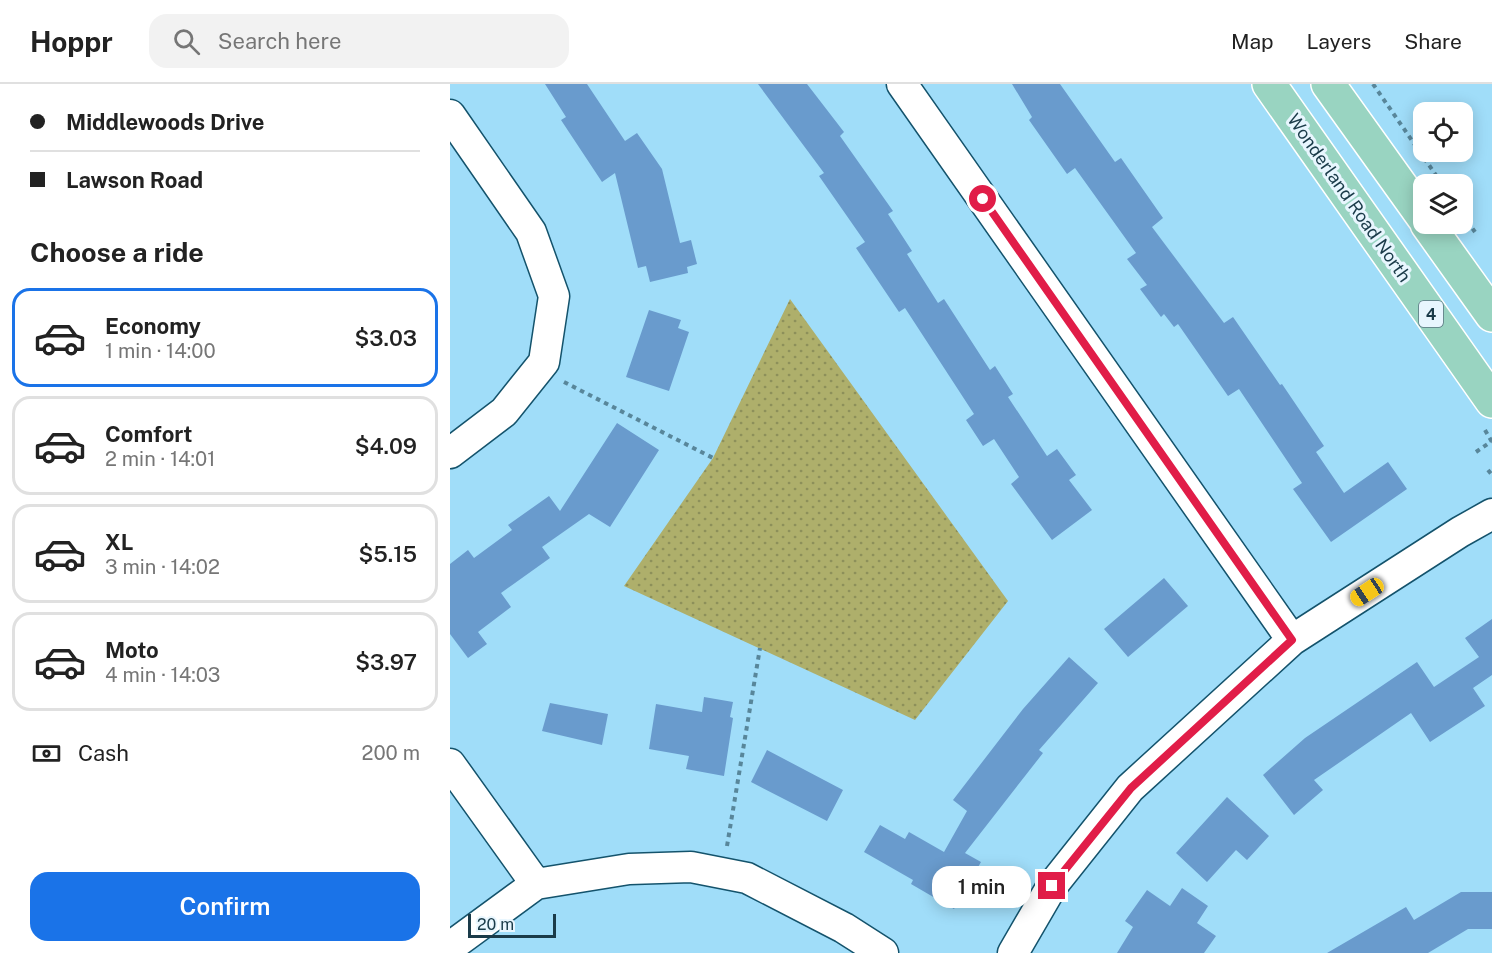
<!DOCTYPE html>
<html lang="en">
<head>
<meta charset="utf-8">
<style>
  :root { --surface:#fff; --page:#f2f2f2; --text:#222; --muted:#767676; --line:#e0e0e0; --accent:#1a73e8 }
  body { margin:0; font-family:"Public Sans",sans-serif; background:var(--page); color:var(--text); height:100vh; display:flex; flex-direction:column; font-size:22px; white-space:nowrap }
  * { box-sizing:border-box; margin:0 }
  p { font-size:20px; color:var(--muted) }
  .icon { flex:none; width:33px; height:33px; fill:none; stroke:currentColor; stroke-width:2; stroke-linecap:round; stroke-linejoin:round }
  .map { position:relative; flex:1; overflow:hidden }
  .drawer { display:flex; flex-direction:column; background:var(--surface); width:450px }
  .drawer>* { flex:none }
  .top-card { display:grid; align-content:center; height:132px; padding:0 30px; background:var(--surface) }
  .controls { position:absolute; left:963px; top:18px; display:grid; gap:12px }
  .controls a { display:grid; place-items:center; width:60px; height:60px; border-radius:12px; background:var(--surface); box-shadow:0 3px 15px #0003; font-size:30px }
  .scale { position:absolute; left:18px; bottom:15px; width:88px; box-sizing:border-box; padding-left:6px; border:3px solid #1a3b49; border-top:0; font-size:16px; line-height:21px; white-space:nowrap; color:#1a3b49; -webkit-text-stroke:4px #e8f6fe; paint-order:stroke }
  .end { position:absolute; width:27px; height:27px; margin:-14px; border:8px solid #e11d48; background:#fff; box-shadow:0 0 0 3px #fff }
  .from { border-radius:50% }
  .bubble { position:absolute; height:42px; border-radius:18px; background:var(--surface); box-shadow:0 3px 15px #0003; font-size:20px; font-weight:600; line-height:42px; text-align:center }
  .car { position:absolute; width:18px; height:36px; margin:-18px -9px; border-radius:8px; box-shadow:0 0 4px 2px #0007; background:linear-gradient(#f5c518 24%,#345 0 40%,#f5c518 0 76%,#345 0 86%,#f5c518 0) }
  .top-card b { display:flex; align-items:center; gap:21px; height:57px; font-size:22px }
  .top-card b+b { border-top:2px solid var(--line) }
  .top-card i { width:15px; height:15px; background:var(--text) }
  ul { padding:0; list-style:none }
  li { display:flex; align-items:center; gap:18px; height:99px; margin:0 12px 9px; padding:0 18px; border:3px solid var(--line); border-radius:18px }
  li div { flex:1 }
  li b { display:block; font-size:22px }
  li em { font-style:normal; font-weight:600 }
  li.active { border-color:var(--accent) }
  li>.icon { width:54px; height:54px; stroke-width:1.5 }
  h2 { padding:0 30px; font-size:27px; line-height:72px }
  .pay { display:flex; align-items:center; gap:15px; height:66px; padding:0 30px; font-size:22px }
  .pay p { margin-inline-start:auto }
  .cta { display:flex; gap:12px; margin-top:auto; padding:12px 30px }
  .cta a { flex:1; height:69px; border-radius:18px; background:var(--accent); color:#fff; font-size:24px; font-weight:600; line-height:69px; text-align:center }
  header { display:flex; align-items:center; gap:36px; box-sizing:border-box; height:84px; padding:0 30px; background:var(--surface); border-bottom:2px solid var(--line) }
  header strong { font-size:28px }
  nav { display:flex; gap:33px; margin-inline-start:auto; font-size:21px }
  .search { width:420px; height:54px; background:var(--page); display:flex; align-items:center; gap:15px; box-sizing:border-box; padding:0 21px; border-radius:18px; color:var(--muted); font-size:22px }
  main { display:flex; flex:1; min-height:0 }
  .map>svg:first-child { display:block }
  .grass { fill:url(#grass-dots) }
  .building { fill:#699bcd }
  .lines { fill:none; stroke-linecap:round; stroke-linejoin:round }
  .minor-casing { stroke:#14536c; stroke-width:33 }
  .major-casing { stroke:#fff; stroke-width:36 }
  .path { stroke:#58869a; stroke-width:4; stroke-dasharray:4.5 4.5; stroke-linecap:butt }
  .minor { stroke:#fff; stroke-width:30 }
  .major { stroke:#99d4c1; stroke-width:33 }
  .route { stroke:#e11d48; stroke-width:8 }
  .labels { text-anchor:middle; stroke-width:6; stroke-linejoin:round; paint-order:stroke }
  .shield { fill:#e8f6fe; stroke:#58737f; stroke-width:1.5 }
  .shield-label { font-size:16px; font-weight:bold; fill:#1a3b49 }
  .street-label { font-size:18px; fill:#1a3b49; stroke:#e8f6fe }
</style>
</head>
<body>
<header>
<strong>Hoppr</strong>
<div class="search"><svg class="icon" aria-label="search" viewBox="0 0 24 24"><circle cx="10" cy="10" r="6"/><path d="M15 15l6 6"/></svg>Search here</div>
<nav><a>Map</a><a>Layers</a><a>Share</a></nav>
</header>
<main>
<section class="drawer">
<div class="top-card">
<b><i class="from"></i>Middlewoods Drive</b>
<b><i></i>Lawson Road</b>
</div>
<h2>Choose a ride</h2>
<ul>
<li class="active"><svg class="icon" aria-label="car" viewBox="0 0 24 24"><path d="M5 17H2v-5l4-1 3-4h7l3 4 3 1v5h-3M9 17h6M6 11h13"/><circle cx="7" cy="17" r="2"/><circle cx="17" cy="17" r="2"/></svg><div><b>Economy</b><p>1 min · 14:00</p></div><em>$3.03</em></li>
<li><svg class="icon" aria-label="car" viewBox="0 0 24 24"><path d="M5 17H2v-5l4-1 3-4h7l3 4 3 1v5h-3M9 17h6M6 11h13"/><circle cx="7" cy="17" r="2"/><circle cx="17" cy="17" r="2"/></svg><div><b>Comfort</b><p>2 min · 14:01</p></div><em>$4.09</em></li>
<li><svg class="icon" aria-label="car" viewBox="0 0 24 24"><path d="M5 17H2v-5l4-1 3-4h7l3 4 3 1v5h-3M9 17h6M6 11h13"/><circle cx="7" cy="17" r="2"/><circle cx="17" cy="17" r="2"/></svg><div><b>XL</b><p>3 min · 14:02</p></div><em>$5.15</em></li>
<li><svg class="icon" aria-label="car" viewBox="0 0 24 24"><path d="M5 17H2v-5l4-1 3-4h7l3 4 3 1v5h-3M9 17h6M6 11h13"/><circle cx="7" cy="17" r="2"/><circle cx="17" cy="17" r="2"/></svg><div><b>Moto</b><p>4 min · 14:03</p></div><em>$3.97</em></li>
</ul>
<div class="pay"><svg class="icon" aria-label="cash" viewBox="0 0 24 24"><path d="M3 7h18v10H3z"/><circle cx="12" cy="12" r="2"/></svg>Cash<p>200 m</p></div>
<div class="cta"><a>Confirm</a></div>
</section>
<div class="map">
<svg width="1042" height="869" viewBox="0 0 1042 869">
  <defs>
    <pattern id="grass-dots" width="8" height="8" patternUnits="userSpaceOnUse" patternTransform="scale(1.5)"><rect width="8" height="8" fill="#aeaf6b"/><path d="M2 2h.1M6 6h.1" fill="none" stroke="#8d905a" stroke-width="1.8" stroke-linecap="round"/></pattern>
  </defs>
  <rect width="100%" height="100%" fill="#a0ddf9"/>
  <path class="grass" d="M340 215 558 517 465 636 174 502 263 374Z"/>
  <path class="building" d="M95 0H137L175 57 187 49 212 85 230 159 241 156 247 180 237 183 238 189 200 198 196 182 188 184 165 89 152 98 111 36 116 33Z
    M308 0H357L394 48 390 52 443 127 438 130 462 167 457 170 488 219 494 215 540 286 545 282 563 310 558 313 597 372 607 365 626 391 619 396 642 426 602 456 561 400 569 393 544 355 533 362 516 336 524 330 455 224 449 228 406 164 415 158 369 92 374 89Z
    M562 0H610L665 78 671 74 713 134 702 143 774 239 783 233 830 301 832 300 874 362 866 368 894 409 938 378 957 405 881 458 843 405 852 399 789 305 778 312 728 240 724 243 714 230 711 233 690 205 697 201 677 175 686 169 625 84 617 90 579 36 582 33Z
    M199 226 231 236 228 244 239 248 219 307 176 293Z
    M167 339 209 366 160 443 139 430 92 463 100 474 51 509 61 523 28 548 37 560 18 574 0 550V480L18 466 24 474 62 446 58 441 99 412 110 427Z
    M714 494 738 522 678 573 654 545Z
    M1042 535V591L1023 604 1035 622 980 658 961 629 864 696 873 706 844 731 813 691 855 654 967 578 984 603 1029 573 1015 554Z
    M619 573 648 599 589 666 593 669 515 769 531 778 504 825 461 800 463 796 414 768 430 741 455 755 459 748 494 768 517 727 503 716 573 625Z
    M254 613 283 618 280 633 283 634 274 692 236 685 239 672 199 665 206 620 252 628Z
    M100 619 158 630 152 661 92 647Z
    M317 666 393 706 377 737 301 698Z
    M777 713 819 752 797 776 786 766 757 798 726 769Z
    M732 804 758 822 747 839 766 852 754 869H667L683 843 675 837 697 806 720 822Z
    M1011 808H1042V845H1018L978 869H877L956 823 964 836Z"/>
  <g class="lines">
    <defs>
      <path id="minor" d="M452 0 842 556
        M0 31 81 148 104 212 94 278 54 328 0 369
        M0 680 86 800
        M0 863 86 800 179 785 241 783 297 794 394 844 433 869
        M563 869 602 802 680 704 842 556 1010 448 1042 430"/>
      <path id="major" d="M819 0 1042 317
        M878 0 974 134
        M977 140 1042 231"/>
    </defs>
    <use href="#minor" class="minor-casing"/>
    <use href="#major" class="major-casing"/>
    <path class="path" d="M923 0 992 100
      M1012 130 1025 148
      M114 298 263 374
      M1035 346 1042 358
      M1026 368 1042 357
      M1038 386 1042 391
      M277 762 310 564"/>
    <use href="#minor" class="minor"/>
    <use href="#major" class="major"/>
  </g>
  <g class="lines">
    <path class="route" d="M533 115 842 556 681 704 602 802"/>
  </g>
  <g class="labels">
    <rect class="shield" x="969" y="217" width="24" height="26" rx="4.5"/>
    <g class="shield-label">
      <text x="981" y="236">4</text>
    </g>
    <g class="street-label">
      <text transform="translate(899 114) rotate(55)" y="6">Wonderland Road North</text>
    </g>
  </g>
</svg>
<div class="controls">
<a><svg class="icon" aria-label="locate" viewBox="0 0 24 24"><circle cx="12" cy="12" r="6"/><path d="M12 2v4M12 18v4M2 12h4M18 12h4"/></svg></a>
<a><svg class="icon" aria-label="layers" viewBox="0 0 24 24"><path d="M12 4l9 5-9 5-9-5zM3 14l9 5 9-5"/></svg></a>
</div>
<div class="scale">20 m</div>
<i class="end from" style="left:533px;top:115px"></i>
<i class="end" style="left:602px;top:802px"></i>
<div class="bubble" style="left:482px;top:782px;width:99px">1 min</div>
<i class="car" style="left:917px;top:508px;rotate:237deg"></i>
</div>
</main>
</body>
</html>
